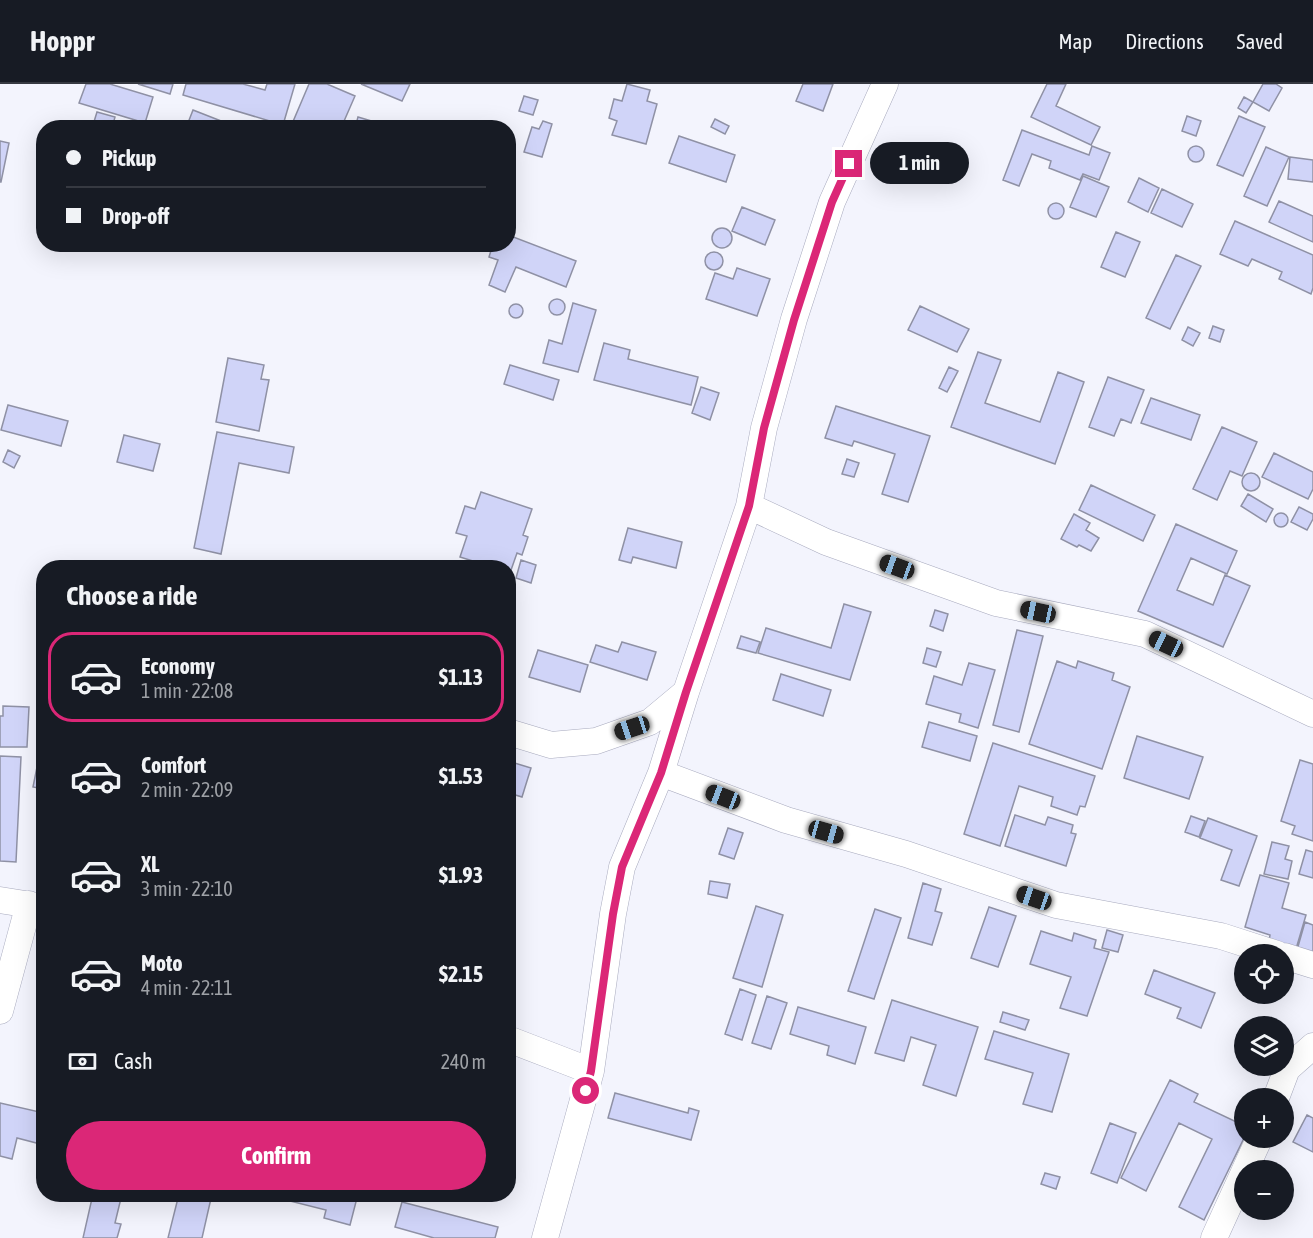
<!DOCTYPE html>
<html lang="en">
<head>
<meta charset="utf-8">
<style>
  :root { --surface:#171b24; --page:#242831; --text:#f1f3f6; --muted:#9ea1a6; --line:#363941; --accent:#db2777 }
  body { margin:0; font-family:"Asap Condensed",sans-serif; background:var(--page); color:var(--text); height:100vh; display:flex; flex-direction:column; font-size:22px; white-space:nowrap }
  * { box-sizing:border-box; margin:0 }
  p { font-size:20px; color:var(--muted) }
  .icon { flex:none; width:33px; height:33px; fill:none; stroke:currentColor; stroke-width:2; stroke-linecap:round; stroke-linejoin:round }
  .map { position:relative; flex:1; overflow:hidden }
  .drawer { position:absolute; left:36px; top:476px; width:480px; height:642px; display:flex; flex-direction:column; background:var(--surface); border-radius:24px; box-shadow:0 6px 24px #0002 }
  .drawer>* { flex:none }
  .hud { position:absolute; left:36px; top:36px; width:480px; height:132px; border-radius:24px; box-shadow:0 6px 24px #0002; display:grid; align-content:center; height:132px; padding:0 30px; background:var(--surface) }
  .controls { position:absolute; left:1234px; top:860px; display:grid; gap:12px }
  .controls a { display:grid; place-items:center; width:60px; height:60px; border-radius:50%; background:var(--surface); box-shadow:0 6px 24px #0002; font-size:30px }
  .end { position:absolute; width:27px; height:27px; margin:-14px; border:8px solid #db2777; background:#fff; box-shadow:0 0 0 3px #fff }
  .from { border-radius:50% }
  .bubble { position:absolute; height:42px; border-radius:21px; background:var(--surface); box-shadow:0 6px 24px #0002; font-size:20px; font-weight:700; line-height:42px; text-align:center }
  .car { position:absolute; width:18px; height:36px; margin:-18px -9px; border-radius:8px; box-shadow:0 0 4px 2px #0007; background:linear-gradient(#222 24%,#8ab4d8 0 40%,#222 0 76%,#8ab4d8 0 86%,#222 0) }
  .hud b { display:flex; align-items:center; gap:21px; height:57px; font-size:22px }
  .hud b+b { border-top:2px solid var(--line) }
  .hud i { width:15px; height:15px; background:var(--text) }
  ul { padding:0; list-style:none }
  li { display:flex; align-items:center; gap:18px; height:90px; margin:0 12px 9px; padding:0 18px; border:3px solid transparent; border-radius:24px }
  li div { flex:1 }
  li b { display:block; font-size:22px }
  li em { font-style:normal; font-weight:700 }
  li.active { border-color:var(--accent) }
  li>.icon { width:54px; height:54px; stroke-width:1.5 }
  h2 { padding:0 30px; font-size:27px; line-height:72px }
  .pay { display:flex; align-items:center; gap:15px; height:66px; padding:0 30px; font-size:22px }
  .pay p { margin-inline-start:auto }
  .cta { display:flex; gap:12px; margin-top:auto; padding:12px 30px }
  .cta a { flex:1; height:69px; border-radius:36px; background:var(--accent); color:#fff; font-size:24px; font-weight:700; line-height:69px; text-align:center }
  header { display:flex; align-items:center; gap:36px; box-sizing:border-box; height:84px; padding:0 30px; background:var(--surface); border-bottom:2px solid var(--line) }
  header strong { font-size:28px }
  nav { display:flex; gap:33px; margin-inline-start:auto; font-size:21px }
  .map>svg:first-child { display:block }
  .building { fill:#d0d4f8; stroke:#8f91a5; stroke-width:1.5 }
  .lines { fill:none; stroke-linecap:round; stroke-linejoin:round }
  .minor-casing { stroke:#a8aabe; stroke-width:27 }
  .minor { stroke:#fff; stroke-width:26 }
  .route { stroke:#db2777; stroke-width:8 }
</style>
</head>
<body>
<header>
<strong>Hoppr</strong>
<nav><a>Map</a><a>Directions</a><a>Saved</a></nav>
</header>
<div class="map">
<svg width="1313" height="1154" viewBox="0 0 1313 1154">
  <rect width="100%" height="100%" fill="#f3f4fd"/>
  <path class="building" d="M86 0H110L153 13 145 39 79 19Z
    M138 0H173L170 10Z
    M186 0H243L265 6 267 0H295L283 41 183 11Z
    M309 0H327L355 12 341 44H300L292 40Z
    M361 0H410L402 17Z
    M627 0 650 6 647 17 657 20 646 60 612 51 617 37 609 34 614 15 622 17Z
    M803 0H833L823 27 796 17Z
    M1047 0H1066L1056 22 1100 43 1091 61 1031 33Z
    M1263 0H1276L1282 4 1269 27 1253 18Z
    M524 12 538 16 533 31 519 27Z
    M1244 13 1253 18 1246 29 1238 24Z
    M193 26 239 44H186Z
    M97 28 115 33 112 44 93 41Z
    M1187 32 1201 37 1196 52 1182 47Z
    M1239 32 1265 43 1243 92 1217 81Z
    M358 33 395 44H355Z
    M715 35 729 42 725 50 711 43Z
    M543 37 552 40 542 73 524 68 532 43 539 45Z
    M1022 46 1089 71 1092 62 1110 69 1099 96 1083 90 1080 96 1049 84 1051 77 1032 70 1019 102 1003 96Z
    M679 52 735 71 726 98 669 79Z
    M0 57 9 59 1 98H0Z
    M1188 70a8 8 0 1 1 16 0a8 8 0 1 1-16 0Z
    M1266 63 1289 73 1267 122 1244 112Z
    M1290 73 1313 76V98L1288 95Z
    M1083 92 1109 103 1096 133 1070 123Z
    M1139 94 1159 104 1148 128 1128 118Z
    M1162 105 1193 120 1182 143 1151 129Z
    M1279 117 1313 132V158L1269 138Z
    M1048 127a8 8 0 1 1 16 0a8 8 0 1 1-16 0Z
    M742 123 775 136 765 161 732 147Z
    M1235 137 1313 171V204L1311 210 1279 195 1282 188 1252 175 1248 182 1220 170Z
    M712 154a10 10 0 1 1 20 0a10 10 0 1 1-20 0Z
    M1116 148 1140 158 1125 193 1101 183Z
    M508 151 576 177 566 203 516 183 505 208 489 201 498 176 489 173 493 160H508Z
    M705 177a9 9 0 1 1 18 0a9 9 0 1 1-18 0Z
    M1176 171 1201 182 1170 245 1146 234Z
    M737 184 770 195 757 232 706 215 715 189 733 195Z
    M549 223a8 8 0 1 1 16 0a8 8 0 1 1-16 0Z
    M573 219 596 226 578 288 543 279 549 256 562 260Z
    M509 227a7 7 0 1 1 14 0a7 7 0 1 1-14 0Z
    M920 222 969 245 957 268 908 246Z
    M1213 242 1224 246 1220 258 1209 254Z
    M1188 243 1200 249 1193 262 1182 256Z
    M604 259 630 266 628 275 698 293 691 321 594 296Z
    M978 268 1001 276 985 319 1040 338 1058 288 1084 298 1055 380 951 343Z
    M228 274 264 281 261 295 269 296 259 347 216 338Z
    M510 281 559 296 553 316 504 300Z
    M949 283 958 287 947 308 939 304Z
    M1108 293 1144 306 1131 339 1121 335 1114 352 1089 343Z
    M701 303 719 309 710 336 692 329Z
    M1151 314 1200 331 1191 356 1141 339Z
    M8 321 68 337 61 362 1 346Z
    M836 322 930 352 908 418 882 410 895 370 854 357 852 362 825 354Z
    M1222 343 1257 358 1242 392 1230 387 1217 416 1193 405Z
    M217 348 294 363 289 389 239 379 221 470 194 464Z
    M124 351 160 360 153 387 117 378Z
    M8 366 20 372 14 384 3 378Z
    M1274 369 1313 388V405L1308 415 1262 393Z
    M847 375 859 379 854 393 842 390Z
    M1242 398a9 9 0 1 1 18 0a9 9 0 1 1-18 0Z
    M1091 401 1155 431 1143 457 1079 426Z
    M481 408 532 425 523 451 528 453 522 471 517 469 510 489 508 488V483H492L460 473 467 452 456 449 465 422 475 425Z
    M1248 410 1273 425 1266 438 1241 422Z
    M1299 423 1313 430V435L1307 446 1291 438Z
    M1274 436a7 7 0 1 1 14 0a7 7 0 1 1-14 0Z
    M1074 430 1090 439 1086 446 1099 454 1091 467 1079 461 1077 463 1061 455Z
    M1176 440 1237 467 1227 490 1191 474 1177 506 1213 521 1225 491 1250 502 1223 563 1138 527Z
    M628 444 682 458 676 484 633 473 631 479 619 476Z
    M521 476 536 481 531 499 516 494Z
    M844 520 871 528 850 596 758 569 766 544 831 564Z
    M935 526 948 530 943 547 930 542Z
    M1017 546 1043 552 1019 648 993 641Z
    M741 552 760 558 756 569 737 564Z
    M622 558 656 568 647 596 590 578 596 561 618 568Z
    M927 564 941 568 936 583 923 579Z
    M538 566 588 581 580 608 529 593Z
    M1057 577 1076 584 1078 577 1114 589 1112 596 1130 603 1102 685 1029 660Z
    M969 579 995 586 978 644 959 638 961 630 926 620 934 592 962 601Z
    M781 590 831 606 823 632 773 616Z
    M3 622 29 623 27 663H0V632H3Z
    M929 638 977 652 970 677 922 663Z
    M1137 652 1203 673 1189 715 1124 694Z
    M993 659 1095 692 1085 723 1080 722 1077 731 1051 722 1053 713 1019 702 1000 762 964 750Z
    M0 672 21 673 16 778 0 777Z
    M39 673 44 674V705L33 703Z
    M1300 676 1313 680V757L1292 750 1295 742 1281 737Z
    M508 677 531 684 522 713 512 710 508 720Z
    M1015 731 1045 741 1048 733 1073 741 1071 749 1076 750 1066 782 1005 762Z
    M1191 732 1205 737 1199 753 1185 748Z
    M1208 734 1257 752 1239 802 1221 796 1232 766 1200 754Z
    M728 744 743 749 734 775 719 770Z
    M1272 758 1289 762 1285 775 1292 777 1288 795 1264 790Z
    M1306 766 1313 768V794L1299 790Z
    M1260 791 1289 799 1282 824 1306 831 1296 865 1269 857 1270 851 1245 843Z
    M710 797 730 800 727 814 708 810Z
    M923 799 941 805 935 827 942 829 932 861 908 854Z
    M756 822 783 831 762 903 733 894Z
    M989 823 1016 832 998 883 971 874Z
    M875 825 901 834 874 915 848 907Z
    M1305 838 1313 841V870L1297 866Z
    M1107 846 1123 851 1118 868 1102 864Z
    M1041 847 1072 857 1074 849 1096 856 1094 864 1109 868 1087 932 1060 924 1071 893 1030 880Z
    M1154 886 1215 909 1201 944 1177 934 1181 924 1145 910Z
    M740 905 756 911 742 956 725 950Z
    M767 912 787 919 771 965 752 959Z
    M892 916 978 943 956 1012 923 1001 936 961 911 953 904 977 875 969Z
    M798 923 866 943 855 980 827 971 829 962 790 950Z
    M1003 928 1029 936 1025 946 1000 938Z
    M994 947 1069 970 1052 1028 1023 1020 1033 989 985 975Z
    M1170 996 1198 1010 1194 1018 1245 1042V1052L1204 1136 1179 1123 1212 1055 1179 1039 1146 1107 1121 1094Z
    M615 1009 688 1029 689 1024 699 1027 691 1056 608 1034Z
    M0 1019 44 1029V1061L17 1054 12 1075 0 1072Z
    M1307 1031 1313 1034V1068L1293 1058Z
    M1110 1039 1136 1049 1117 1099 1091 1089Z
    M1045 1089 1060 1093 1056 1105 1041 1100Z
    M93 1110H122L115 1139 121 1140 117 1154H83Z
    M179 1110H212L202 1154H168Z
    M288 1110H358L350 1141 324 1134 326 1126 286 1116Z
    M402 1118 498 1143 495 1154H434L395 1143Z"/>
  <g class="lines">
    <defs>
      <path id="minor" d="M749 422 826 458 996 519 1145 550 1313 630
        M508 648 551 661 596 657 650 638 686 608
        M661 689 786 736 906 770 1056 821 1221 852 1277 870
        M0 816 44 823
        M1284 872 1313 881
        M0 927 29 820
        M508 955 591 987
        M1276 1014 1287 985 1313 962
        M545 1154 591 987 613 830 622 783 661 689 686 608 749 422 764 344 794 235 832 118 885 0
        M1214 1154 1260 1053"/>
    </defs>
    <use href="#minor" class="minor-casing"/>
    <use href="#minor" class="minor"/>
  </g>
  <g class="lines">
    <path class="route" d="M586 1007 591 987 613 830 622 783 661 689 686 608 749 422 764 344 794 236 832 118 849 80"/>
  </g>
</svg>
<div class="controls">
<a><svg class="icon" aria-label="locate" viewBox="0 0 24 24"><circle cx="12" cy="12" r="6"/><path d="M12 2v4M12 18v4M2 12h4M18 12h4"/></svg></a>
<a><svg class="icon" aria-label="layers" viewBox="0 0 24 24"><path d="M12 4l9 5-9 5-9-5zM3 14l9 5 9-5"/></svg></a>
<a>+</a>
<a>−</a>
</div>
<i class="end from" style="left:586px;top:1007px"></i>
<i class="end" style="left:849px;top:80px"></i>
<div class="bubble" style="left:870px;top:58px;width:99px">1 min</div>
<i class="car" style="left:897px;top:483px;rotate:290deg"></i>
<i class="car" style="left:1038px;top:528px;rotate:282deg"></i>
<i class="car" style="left:1166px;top:560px;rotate:295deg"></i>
<i class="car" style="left:632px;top:644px;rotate:252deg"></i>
<i class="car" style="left:723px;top:713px;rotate:291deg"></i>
<i class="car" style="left:826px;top:748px;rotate:106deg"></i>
<i class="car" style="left:1034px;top:814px;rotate:289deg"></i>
<div class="hud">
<b><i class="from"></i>Pickup</b>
<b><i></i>Drop-off</b>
</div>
<section class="drawer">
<h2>Choose a ride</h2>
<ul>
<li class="active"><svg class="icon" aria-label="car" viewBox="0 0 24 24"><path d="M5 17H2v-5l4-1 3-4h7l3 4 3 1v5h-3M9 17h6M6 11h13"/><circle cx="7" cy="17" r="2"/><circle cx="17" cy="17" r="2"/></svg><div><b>Economy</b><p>1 min · 22:08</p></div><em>$1.13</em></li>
<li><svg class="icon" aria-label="car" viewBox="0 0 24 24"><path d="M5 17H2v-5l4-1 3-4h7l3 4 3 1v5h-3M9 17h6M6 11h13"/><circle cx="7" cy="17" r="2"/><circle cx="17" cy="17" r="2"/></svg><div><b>Comfort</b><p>2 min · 22:09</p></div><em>$1.53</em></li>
<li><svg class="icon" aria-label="car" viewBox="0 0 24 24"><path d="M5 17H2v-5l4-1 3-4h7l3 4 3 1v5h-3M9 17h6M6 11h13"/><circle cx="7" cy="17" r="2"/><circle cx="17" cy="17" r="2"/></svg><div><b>XL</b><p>3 min · 22:10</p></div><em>$1.93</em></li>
<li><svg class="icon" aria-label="car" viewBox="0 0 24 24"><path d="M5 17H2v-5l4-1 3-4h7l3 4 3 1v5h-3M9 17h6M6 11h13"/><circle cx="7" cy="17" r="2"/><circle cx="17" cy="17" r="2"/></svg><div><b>Moto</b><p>4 min · 22:11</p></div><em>$2.15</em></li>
</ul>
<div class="pay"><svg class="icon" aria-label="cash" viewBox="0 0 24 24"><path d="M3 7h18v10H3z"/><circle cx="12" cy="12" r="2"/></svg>Cash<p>240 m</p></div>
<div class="cta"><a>Confirm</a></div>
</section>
</div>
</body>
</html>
